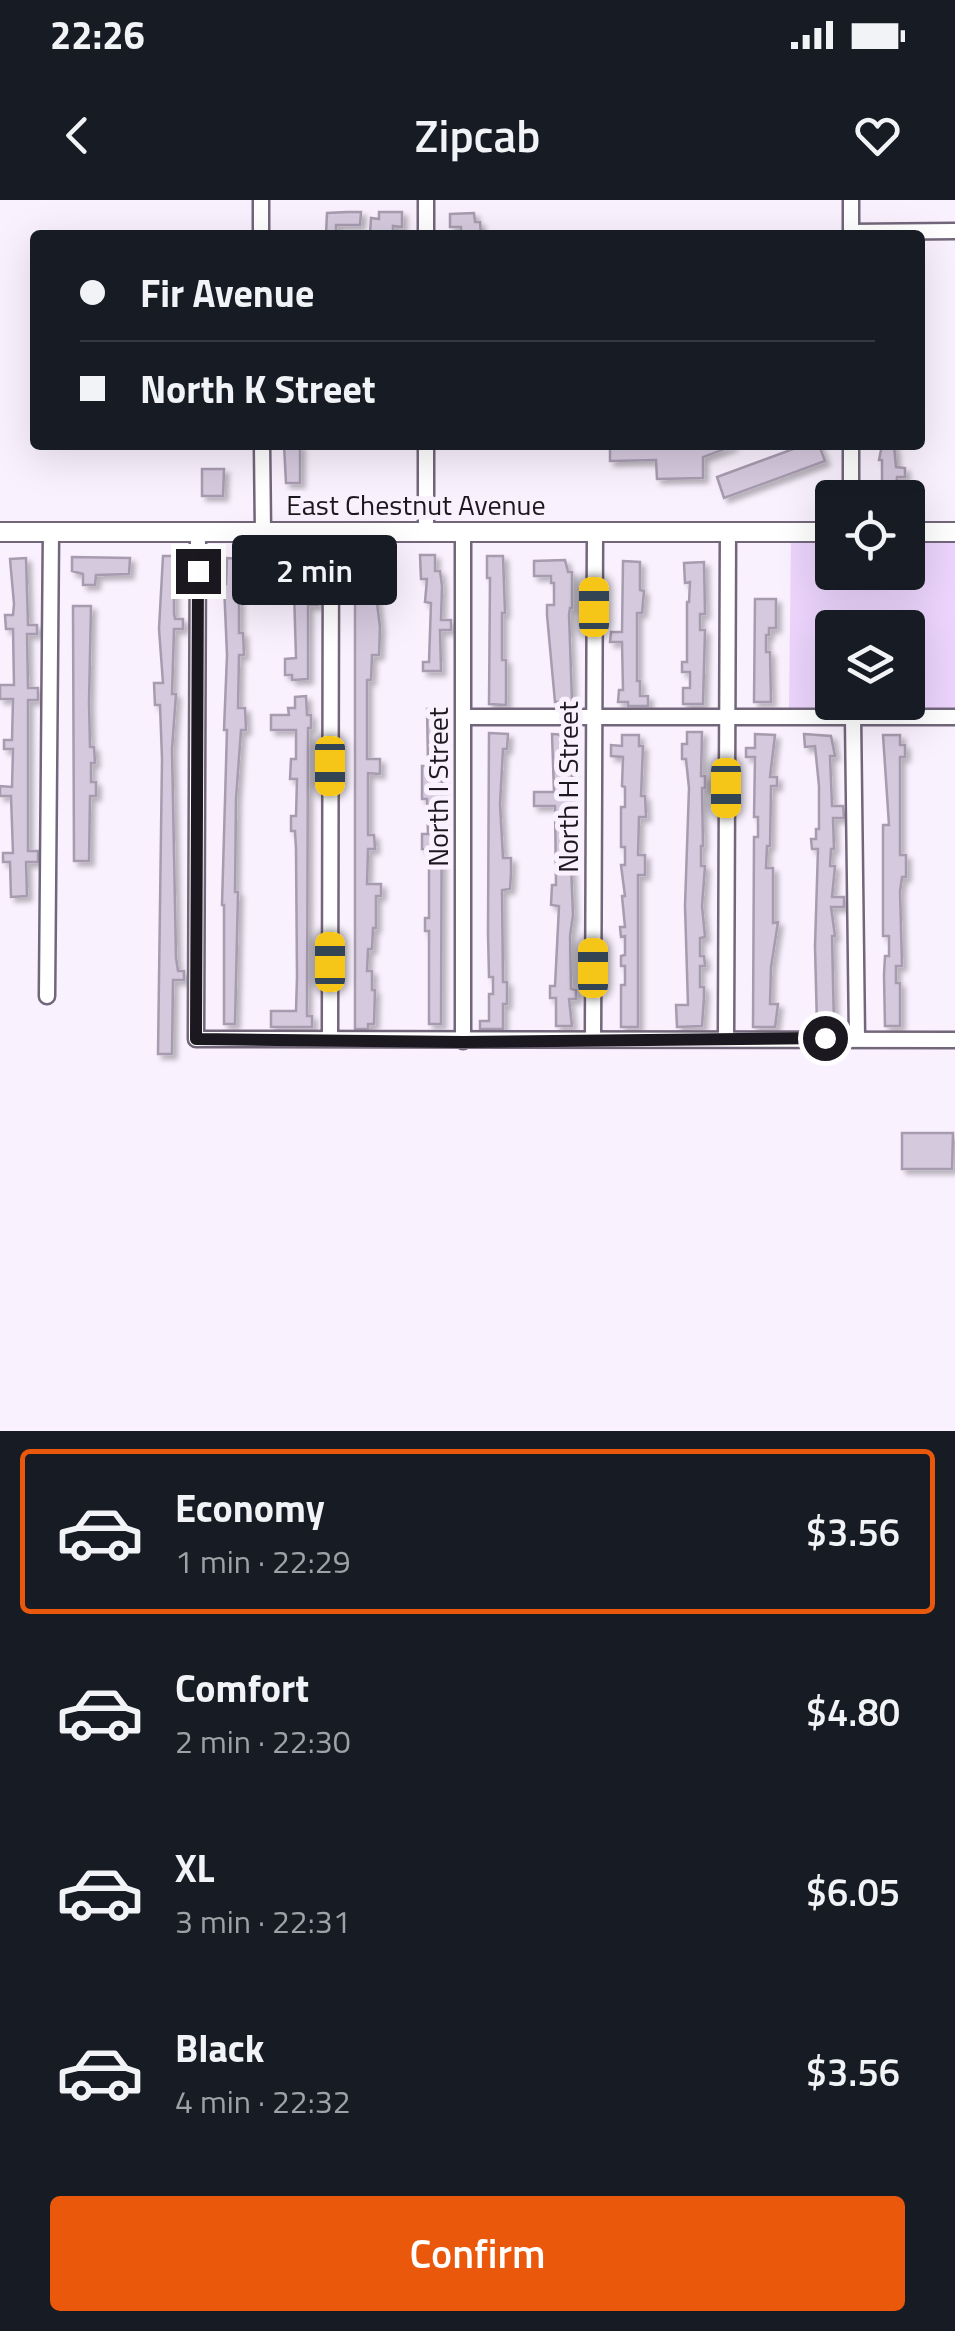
<!DOCTYPE html>
<html lang="en">
<head>
<meta charset="utf-8">
<style>
  :root { --surface:#171b24; --page:#242831; --text:#f1f3f6; --muted:#9ea1a6; --line:#363941; --accent:#ea580c }
  body { margin:0; font-family:"Titillium Web",sans-serif; background:var(--page); color:var(--text); height:100vh; display:flex; flex-direction:column; font-size:38px; white-space:nowrap }
  * { box-sizing:border-box; margin:0 }
  p { font-size:32px; color:var(--muted) }
  .icon { flex:none; width:55px; height:55px; fill:none; stroke:currentColor; stroke-width:2; stroke-linecap:round; stroke-linejoin:round }
  .map { position:relative; height:1231px; overflow:hidden }
  .panel { display:flex; flex-direction:column; background:var(--surface); flex:1 }
  .panel>* { flex:none }
  .hud { position:absolute; left:30px; top:30px; width:895px; height:220px; border-radius:10px; box-shadow:0 10px 40px #0002; display:grid; align-content:center; height:220px; padding:0 50px; background:var(--surface) }
  .buttons { position:absolute; left:815px; top:280px; display:grid; gap:20px }
  .buttons a { display:grid; place-items:center; width:110px; height:110px; border-radius:10px; background:var(--surface); box-shadow:0 10px 40px #0002; font-size:50px }
  .end { position:absolute; width:45px; height:45px; margin:-22px; border:12px solid #1c181f; background:#fff; box-shadow:0 0 0 5px #fff }
  .from { border-radius:50% }
  .bubble { position:absolute; height:70px; border-radius:10px; background:var(--surface); box-shadow:0 10px 40px #0002; font-size:32px; font-weight:600; line-height:70px; text-align:center }
  .car { position:absolute; width:30px; height:60px; margin:-30px -15px; border-radius:12px; box-shadow:0 0 8px 2px #0007; background:linear-gradient(#f5c518 24%,#345 0 40%,#f5c518 0 76%,#345 0 86%,#f5c518 0) }
  .hud b { display:flex; align-items:center; gap:35px; height:95px; font-size:38px }
  .hud b+b { border-top:2px solid var(--line) }
  .hud i { width:25px; height:25px; background:var(--text) }
  ul { padding:18px 0 0; list-style:none }
  li { display:flex; align-items:center; gap:30px; height:165px; margin:0 20px 15px; padding:0 30px; border:5px solid transparent; border-radius:10px }
  li div { flex:1 }
  li b { display:block; font-size:38px }
  li em { font-style:normal; font-weight:600 }
  li.on { border-color:var(--accent) }
  li>.icon { width:90px; height:90px; stroke-width:1.5 }
  .action { display:flex; gap:20px; margin-top:auto; padding:20px 50px }
  .action a { flex:1; height:115px; border-radius:10px; background:var(--accent); color:#fff; font-size:40px; font-weight:600; line-height:115px; text-align:center }
  .status { display:flex; justify-content:space-between; align-items:center; height:70px; padding:0 50px; background:var(--surface); direction:ltr }
  .status svg { height:28px; fill:currentColor }
  header { display:flex; justify-content:space-between; align-items:center; height:130px; padding:0 50px; background:var(--surface); font-size:45px; font-weight:600 }
  .map>svg:first-child { display:block }
  .green { fill:#ecd4fc; fill-rule:evenodd }
  .building { fill:#d5c9de; stroke:#a79baf; stroke-width:2.5; filter:url(#shadow) }
  .lines { fill:none; stroke-linecap:round; stroke-linejoin:round }
  .street-casing { stroke:#72677a; stroke-width:19 }
  .secondary-casing { stroke:#72677a; stroke-width:22 }
  .street { stroke:#fff; stroke-width:14 }
  .secondary { stroke:#fff; stroke-width:18 }
  .route { stroke:#1c181f; stroke-width:12 }
  .labels { text-anchor:middle; stroke-width:10; stroke-linejoin:round; paint-order:stroke }
  .street-label { font-size:28px; fill:#1c181f; stroke:#f9f1fe }
</style>
</head>
<body>
<div class="status"><b>22:26</b><svg viewBox="0 0 49 12"><path d="M0 12V9h3v3zM5 12V6h3v6zM10 12V3h3v9zM15 12V0h3v12zM26 1h20v11H26zM47 4h2v5h-2z"/></svg></div>
<header><svg class="icon" aria-label="back" viewBox="0 0 24 24"><path d="M15 5l-7 7 7 7"/></svg>Zipcab<svg class="icon" aria-label="heart" viewBox="0 0 24 24"><path d="M12 20l-8-8c-3-5 5-10 8-4 3-6 11-1 8 4z"/></svg></header>
<div class="map">
<svg width="955" height="1231" viewBox="0 0 955 1231">
  <defs>
    <filter id="shadow"><feDropShadow dx="4.5" dy="4.5" stdDeviation="2.5" flood-color="#0004"/></filter>
  </defs>
  <rect width="100%" height="100%" fill="#f9f1fe"/>
  <path class="green" d="M791 336H832V372H908V337H955V510H789ZM832 428H908V502H832Z"/>
  <path class="building" d="M347 12H361L360 25H336V35H326L327 13Z
    M379 12H402V27L393 26V35L370 34 371 18 379 19Z
    M474 13 475 22H480L481 35H461V27H450V14Z
    M284 245H300V283H286Z
    M610 245H733V246L703 257V278L657 279 656 260 610 261Z
    M804 245H819L825 261 724 298 717 277Z
    M882 245H894L896 267 905 268V277H897L895 298H882V260H879Z
    M202 269H224L223 296H202Z
    M241 350H249L250 371V380L239 379V433H243L244 455H239L238 508H245L246 530H241L236 599 235 692H238L235 824H224V705H222L227 530H224L227 455 224 384H226L227 358 240 359Z
    M420 355H435V371H440L442 386 441 420H451V430H440L441 471H423V462H429L431 403 425 402 427 379H421Z
    M163 356H174V414L175 419H183V429H174L172 494H176L172 549 176 758 178 771H184V780H173L172 854H158L162 559 160 505H155L154 483H163L159 429Z
    M293 356H306L309 396H317L318 405H308V479L292 480V475H285V459L296 458Z
    M371 356 380 427 379 455H372L371 480H367V559H380V574L368 573V635H374L375 649H368L367 684H381V696H376V728H373L372 749H368L367 771H372V790H375L374 824H368V829H355V384H358L357 357Z
    M487 356H503L505 413H502V460H506V505L489 504 490 378H487Z
    M72 357 130 358 129 374 96 375 95 385H83V374L72 371Z
    M26 358 28 425H37V434H27L28 488H38V500H28V651H38V662H26L27 696 11 697 10 662H3V653H13L11 596H0V586L12 587 13 549H4V540H12L13 499H0V485H14L13 429H6L5 415H13L14 404 10 359Z
    M565 360 568 372H572V408H570L569 415 572 501 555 502 547 415V405H554V383H551V376H534V361Z
    M623 361 640 362V390L644 391 642 413H637V481H640V496H648V506H628V502H618L619 490H623L622 442H610L611 432H622Z
    M704 362 705 414H700V430H705L703 504H683V488H690V472H682V462H687V402H689L690 382 685 383 684 363Z
    M755 399H776V428H769V435H766V452H770L771 502H754Z
    M73 406H91L89 503 90 547H94L95 563H91V582H96V596H90L89 661H74Z
    M306 496 307 515H311V528H308L307 808V816H312V827H271V811H296L297 777 296 649 295 631H291V616H296L297 579H290L291 559H296V530H271V515H289L288 508H295V497Z
    M427 509H439L442 539 441 824H429V731H425V718H429V649H422V634H428L427 599H422V566H428V561Z
    M687 532H702L701 576H705V588H702L703 646H701V666H705L702 706 705 737 700 738V756H704L705 766H700V787H704V797L702 826 677 827 676 805H688L685 706 689 588 686 559H682V544H687Z
    M489 533 508 534 507 549H503L500 604 503 658H511V673L510 689 502 690 503 782H507V804H503V829H480V821H489V794H493V777H489L488 733Z
    M552 534 566 535V542H570L572 550V581L569 586 572 616H569L573 715 570 736 571 789 576 790V799H569L572 826H556V798H550V786H555L559 706 551 705 552 685H556L555 606H534V592H554Z
    M755 534 775 535 770 577H777V586H771L770 646H767L766 668H773V723L778 722 771 767 770 804H778L775 827H753L754 637H758V617H754L755 557H746V548H755Z
    M804 534 831 536 835 556H830L832 606H843L844 618H833L834 649H831L830 666H835L832 697H844V707H831L835 736H832L834 826H817L815 746 818 649H812L811 639H816V629H819V586L815 546 805 547Z
    M622 535H639V546H643L641 596H645L646 617H639L638 655H645V675H638V827H621V785H625V766H621V756L625 755V736L621 737 620 727H625L622 696H625L621 665H625V647H621V607H625V587L622 586 623 557 611 556V545L622 546Z
    M883 535H900V545H905V557H900V655H906V677H902L900 691 902 766H896V783H900V826H885L884 775 885 756H889V736H883V625H889Z
    M902 933H953L952 969H902Z"/>
  <g class="lines">
    <defs>
      <path id="street" d="M261 0V35
        M426 0V35
        M851 32 955 31
        M851 35V0
        M262 245 263 332
        M426 245V333
        M851 245V298
        M198 332 196 839 955 840
        M463 517H955
        M853 517 857 838
        M47 796 51 332
        M726 838 728 333
        M330 839 331 332
        M593 839 595 334
        M463 841V332"/>
      <path id="secondary" d="M0 332H832
        M908 332H955"/>
    </defs>
    <use href="#street" class="street-casing"/>
    <use href="#secondary" class="secondary-casing"/>
    <use href="#street" class="street"/>
    <use href="#secondary" class="secondary"/>
  </g>
  <g class="lines">
    <path class="route" d="M198 371 196 839 463 842 825 838"/>
  </g>
  <g class="labels">
    <g class="street-label">
      <text x="416" y="315">East Chestnut Avenue</text>
      <text transform="translate(438 587) rotate(-90)" y="10">North I Street</text>
      <text transform="translate(568 587) rotate(-90)" y="10">North H Street</text>
    </g>
  </g>
</svg>
<div class="buttons">
<a><svg class="icon" aria-label="locate" viewBox="0 0 24 24"><circle cx="12" cy="12" r="6"/><path d="M12 2v4M12 18v4M2 12h4M18 12h4"/></svg></a>
<a><svg class="icon" aria-label="layers" viewBox="0 0 24 24"><path d="M12 4l9 5-9 5-9-5zM3 14l9 5 9-5"/></svg></a>
</div>
<i class="end from" style="left:825px;top:838px"></i>
<i class="end" style="left:198px;top:371px"></i>
<div class="bubble" style="left:232px;top:335px;width:165px">2 min</div>
<i class="car" style="left:594px;top:407px;rotate:0deg"></i>
<i class="car" style="left:330px;top:566px;rotate:180deg"></i>
<i class="car" style="left:726px;top:588px;rotate:180deg"></i>
<i class="car" style="left:330px;top:762px;rotate:0deg"></i>
<i class="car" style="left:593px;top:768px;rotate:0deg"></i>
<div class="hud">
<b><i class="from"></i>Fir Avenue</b>
<b><i></i>North K Street</b>
</div>
</div>
<section class="panel">
<ul>
<li class="on"><svg class="icon" aria-label="car" viewBox="0 0 24 24"><path d="M5 17H2v-5l4-1 3-4h7l3 4 3 1v5h-3M9 17h6M6 11h13"/><circle cx="7" cy="17" r="2"/><circle cx="17" cy="17" r="2"/></svg><div><b>Economy</b><p>1 min · 22:29</p></div><em>$3.56</em></li>
<li><svg class="icon" aria-label="car" viewBox="0 0 24 24"><path d="M5 17H2v-5l4-1 3-4h7l3 4 3 1v5h-3M9 17h6M6 11h13"/><circle cx="7" cy="17" r="2"/><circle cx="17" cy="17" r="2"/></svg><div><b>Comfort</b><p>2 min · 22:30</p></div><em>$4.80</em></li>
<li><svg class="icon" aria-label="car" viewBox="0 0 24 24"><path d="M5 17H2v-5l4-1 3-4h7l3 4 3 1v5h-3M9 17h6M6 11h13"/><circle cx="7" cy="17" r="2"/><circle cx="17" cy="17" r="2"/></svg><div><b>XL</b><p>3 min · 22:31</p></div><em>$6.05</em></li>
<li><svg class="icon" aria-label="car" viewBox="0 0 24 24"><path d="M5 17H2v-5l4-1 3-4h7l3 4 3 1v5h-3M9 17h6M6 11h13"/><circle cx="7" cy="17" r="2"/><circle cx="17" cy="17" r="2"/></svg><div><b>Black</b><p>4 min · 22:32</p></div><em>$3.56</em></li>
</ul>
<div class="action"><a>Confirm</a></div>
</section>
</body>
</html>
